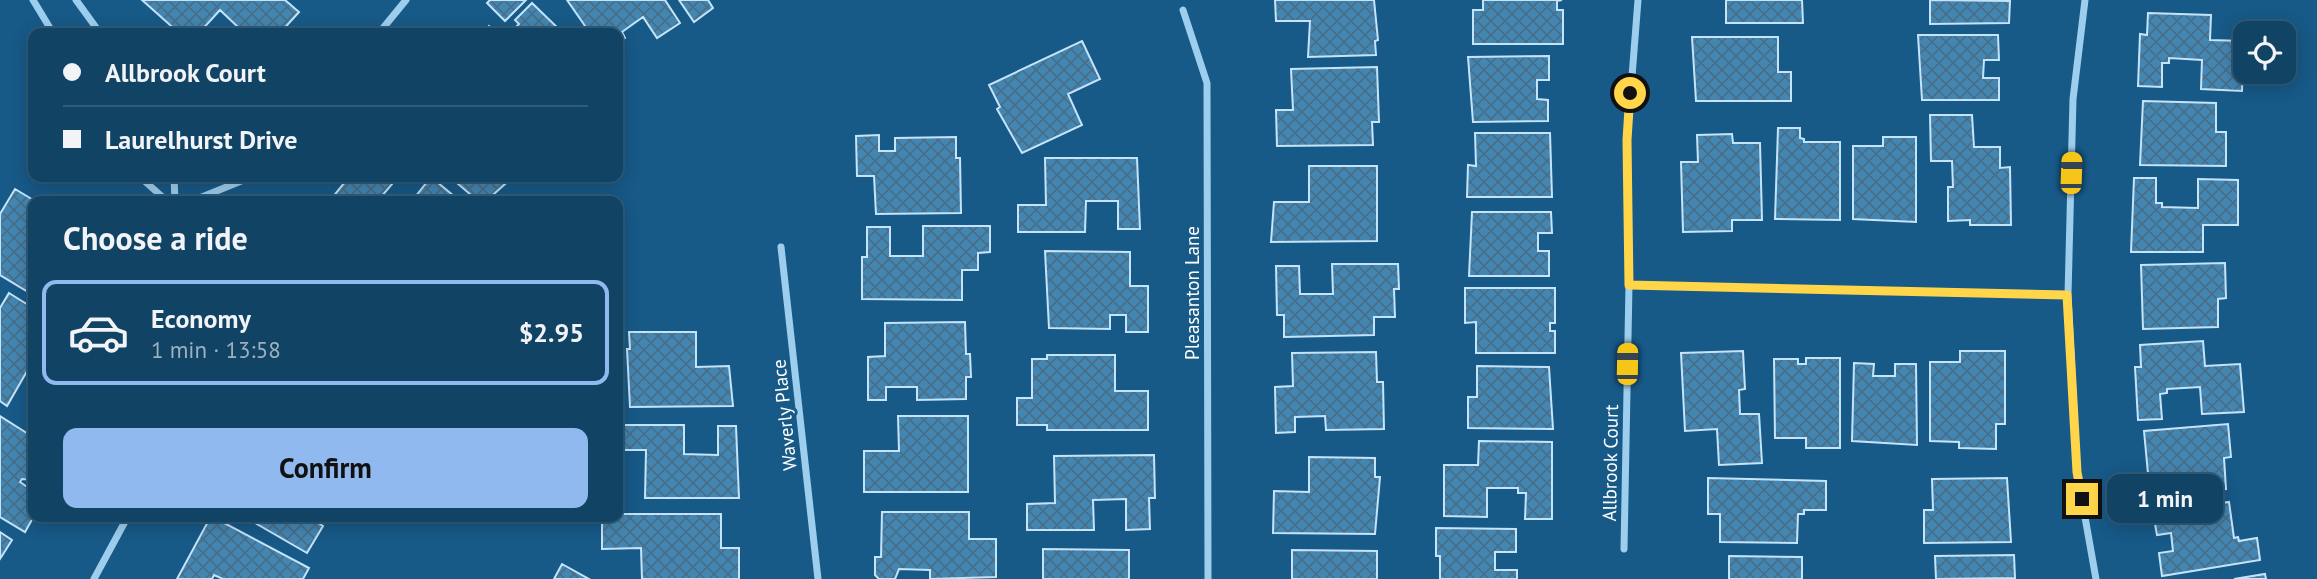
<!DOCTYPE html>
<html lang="en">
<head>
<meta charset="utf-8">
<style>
  :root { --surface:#114365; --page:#1a4a6b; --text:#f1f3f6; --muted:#9cb0bf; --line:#305c79; --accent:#90b9f0 }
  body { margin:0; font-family:"PT Sans",sans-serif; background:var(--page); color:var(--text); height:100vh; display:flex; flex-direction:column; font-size:26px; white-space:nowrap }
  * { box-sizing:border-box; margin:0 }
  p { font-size:23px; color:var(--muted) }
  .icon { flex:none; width:38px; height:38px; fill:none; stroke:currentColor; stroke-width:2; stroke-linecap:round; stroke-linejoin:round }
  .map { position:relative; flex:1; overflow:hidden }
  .panel { position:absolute; left:28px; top:196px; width:595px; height:326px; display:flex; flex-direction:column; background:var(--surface); border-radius:14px; box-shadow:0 4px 18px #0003,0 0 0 2px var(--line) }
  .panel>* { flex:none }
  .hud { position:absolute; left:28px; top:28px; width:595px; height:154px; border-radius:14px; box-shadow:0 4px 18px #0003,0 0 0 2px var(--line); display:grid; align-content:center; height:154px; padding:0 35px; background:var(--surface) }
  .controls { position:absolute; left:2233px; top:21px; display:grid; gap:14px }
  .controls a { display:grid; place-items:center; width:63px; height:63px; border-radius:14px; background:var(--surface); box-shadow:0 4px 18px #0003,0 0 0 2px var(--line); font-size:35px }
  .end { position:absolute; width:32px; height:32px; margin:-16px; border:9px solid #ffd54a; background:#111; box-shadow:0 0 0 4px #111 }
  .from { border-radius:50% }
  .bubble { position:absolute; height:49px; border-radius:14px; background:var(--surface); box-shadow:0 4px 18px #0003,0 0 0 2px var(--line); font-size:23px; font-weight:800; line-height:49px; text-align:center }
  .car { position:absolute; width:21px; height:42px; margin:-21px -10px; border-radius:9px; box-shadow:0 0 5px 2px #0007; background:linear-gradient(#f5c518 24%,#345 0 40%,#f5c518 0 76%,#345 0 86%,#f5c518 0) }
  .hud b { display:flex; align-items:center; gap:24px; height:66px; font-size:26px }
  .hud b+b { border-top:2px solid var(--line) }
  .hud i { width:18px; height:18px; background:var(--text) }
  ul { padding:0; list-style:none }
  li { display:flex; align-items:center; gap:21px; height:105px; margin:0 14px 10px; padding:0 21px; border:4px solid transparent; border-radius:14px }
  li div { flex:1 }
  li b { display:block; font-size:26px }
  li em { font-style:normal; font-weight:800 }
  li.current { border-color:var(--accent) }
  li>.icon { width:63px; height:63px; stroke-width:1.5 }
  h2 { padding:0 35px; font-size:32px; line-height:84px }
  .action { display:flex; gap:14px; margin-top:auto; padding:14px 35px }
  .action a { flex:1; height:80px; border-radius:14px; background:var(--accent); color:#111; font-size:28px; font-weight:800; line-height:80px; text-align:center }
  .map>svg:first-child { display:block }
  .building { fill:url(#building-cross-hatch); stroke:#c3e4fa; stroke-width:2 }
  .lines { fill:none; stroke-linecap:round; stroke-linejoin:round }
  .street { stroke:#9dceed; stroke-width:7 }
  .route { stroke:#ffd54a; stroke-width:9 }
  .labels { text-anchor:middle; stroke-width:6; stroke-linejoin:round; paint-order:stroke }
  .street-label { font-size:19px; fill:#fff; stroke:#175987 }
</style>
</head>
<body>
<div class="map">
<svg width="2317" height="579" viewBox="0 0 2317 579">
  <defs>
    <pattern id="building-cross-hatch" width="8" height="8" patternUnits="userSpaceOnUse" patternTransform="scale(1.75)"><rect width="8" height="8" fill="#4486b2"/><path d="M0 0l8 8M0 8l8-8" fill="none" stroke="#476f89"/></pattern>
  </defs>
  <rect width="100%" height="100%" fill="#175987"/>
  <path class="building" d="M142 0H285L299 12 280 33H236L240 29 220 10 199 33H179Z
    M490 0H526L505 21 487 3Z
    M567 0H665L680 23 657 38 643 17 622 32 625 38 618 43V33H590Z
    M679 0H708L713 8 694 22Z
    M1275 0H1374L1378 40 1375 41 1376 55 1308 57 1310 21H1276Z
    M1483 0H1562L1557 1V10H1563V44H1473V10H1483Z
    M1726 0H1802L1803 23H1726Z
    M1930 0 2010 1 2009 23 1930 24Z
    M532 3 563 33H510L519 24 515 20Z
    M2148 13 2211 15 2210 40 2244 41 2242 91 2201 89 2202 60 2169 58V63H2162V87L2138 86 2140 34 2147 35Z
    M489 26 496 33H483Z
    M1918 35H1998L1999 60H1984L1983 78H1999V100H1922Z
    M1692 37H1778V72H1791V101H1696Z
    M1082 41 1100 79 1068 94 1082 125 1022 153 997 109 1000 107 989 85Z
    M1549 56V80H1537V99L1548 100V121L1473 122 1468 57Z
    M1377 67 1379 122H1372L1373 145 1277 146 1276 110H1293L1291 69Z
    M2143 101 2216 103V132H2226V166L2140 165Z
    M1930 115H1972L1974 147H2000V168L2010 167 2011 225H1970V220L1948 221V187H1953L1952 161H1931Z
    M1778 128H1800V138L1804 139V142H1840V220L1775 219Z
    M1475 133H1550L1552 197H1467L1468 165 1476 166Z
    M1732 134 1733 143H1760L1762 220H1732V231L1683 232 1681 162H1698L1697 135Z
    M879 135V151H895V138L956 137V158H960L961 213 876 214 874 176H857L856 136Z
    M1883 137H1916V222L1853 219V146H1883Z
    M1045 158H1137L1140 229H1118V201H1086L1085 232H1018V205H1046Z
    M1309 166H1377V241L1271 242 1274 202H1309Z
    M349 177 353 180 356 177H398L381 197 386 201H335L332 198Z
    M431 177 460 201H412Z
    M450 177H513L486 201H478Z
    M2134 178H2156V203H2162V207L2198 208V179L2238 180V225H2203V252H2131Z
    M15 189 35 201 33 295 0 275V214Z
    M1472 212H1551L1552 233H1538V251H1549V276H1469Z
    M923 226H990V252L978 253V270H962V300L862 299V257H867V227H890V256H923Z
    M1045 251 1130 252V286H1148V332H1126V315H1110V329L1049 328Z
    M2225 263 2226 298 2218 299V327L2143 329 2141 265Z
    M1332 264H1398L1399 289H1394L1395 317H1374V335L1284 337V315H1277L1276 266H1299L1300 294H1333Z
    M1465 288H1555V323H1550V331H1555V353H1476V322L1465 323Z
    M9 293 33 308V368L30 366 7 406 0 401V308Z
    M965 322 966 354H970L971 377H966V399L917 400V387H886V400H868V357L885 356V323Z
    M629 332H696V367L729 366 733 406 630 407 627 349H630Z
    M2203 341 2205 366 2240 364 2244 412 2202 414 2200 387 2167 389V393L2160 394 2162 419 2138 420 2135 367H2141L2140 345Z
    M1743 351 1745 389 1739 390 1740 414H1759L1762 463 1719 465 1717 429 1685 431 1681 353Z
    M1960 351H2005V424H1996V449L1959 448V442L1930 441V362H1960Z
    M1376 352 1377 382H1383L1384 429 1326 430 1325 416 1295 417V432L1276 433 1275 387 1293 386 1292 353Z
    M1047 355H1115V391H1148V430H1047V425H1017V398H1032V359H1047Z
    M1806 358H1840V448H1806V438H1775L1774 359H1798V364H1806Z
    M1854 363 1874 364 1873 376H1895V364H1916L1917 445 1852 441Z
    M1477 366 1549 367 1553 429 1468 428V397H1477Z
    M0 416 33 437V480L22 479 20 482 33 491 34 516 25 532 0 517Z
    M898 416H968V492H864V451H899Z
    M2228 424 2231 457 2224 458 2226 489 2150 495 2144 431Z
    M618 425H684V454L718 455V426H736L739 498H645L646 450H618Z
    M1479 441 1552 442V519H1525L1526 493H1518V488H1487V517L1444 516V465H1478Z
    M1154 455 1155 498H1149L1150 529 1126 530V499L1093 500 1094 530H1027V504L1055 503 1054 456Z
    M1309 457 1375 458V477H1380L1375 534 1273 533 1274 491 1309 492Z
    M1708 478 1826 481V510H1804V514H1798L1797 543 1720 542V514H1708Z
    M2007 478 2011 542 1924 543V510H1933L1932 479Z
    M2229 502 2234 538 2238 537 2239 541 2257 538 2260 560 2162 576 2159 553 2173 551 2171 533 2157 535 2153 513Z
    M882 512H969V539H996V577L930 579V570L899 569 895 579H879L875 575V557H881Z
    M618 514H721V548H739V579H642L641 548 602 549V516Z
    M211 516 309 568 303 579H223L214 575 212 579H177Z
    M243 516H321L317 522 323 526 307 553Z
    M1436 528 1516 529V552H1495V570H1517V579H1440V556H1436Z
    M0 532 12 540 0 559Z
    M1043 549 1129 550V579H1043Z
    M1292 550 1377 551V579H1292Z
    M2014 555 2015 578 1936 579 1935 556Z
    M1729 556 1802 557V579H1729Z
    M562 564 589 579H554Z
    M2265 574 2266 579H2234Z"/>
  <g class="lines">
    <path class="street" d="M33 0 53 33
      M76 0 100 33
      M2085 0 2073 99 2068 295 2077 472 2096 579
      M1183 10 1207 83 1208 579
      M379 33 406 0
      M140 177 167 201
      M174 177 175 201
      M192 201 251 177
      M781 247 818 579
      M1629 285 2068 295
      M1624 549 1629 285 1627 140 1638 0
      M94 579 128 516"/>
  </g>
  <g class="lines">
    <path class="route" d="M1630 93 1627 140 1629 285 2067 295 2077 472 2082 499"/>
  </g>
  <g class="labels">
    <g class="street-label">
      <text transform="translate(1192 293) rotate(-90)" y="7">Pleasanton Lane</text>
      <text transform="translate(784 415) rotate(-96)" y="7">Waverly Place</text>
      <text transform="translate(1610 463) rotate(-89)" y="7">Allbrook Court</text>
    </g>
  </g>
</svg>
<div class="controls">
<a><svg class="icon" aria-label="locate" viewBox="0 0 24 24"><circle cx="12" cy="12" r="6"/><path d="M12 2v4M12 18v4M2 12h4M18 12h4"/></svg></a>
</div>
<i class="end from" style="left:1630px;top:93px"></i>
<i class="end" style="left:2082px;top:499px"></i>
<div class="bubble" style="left:2107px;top:474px;width:116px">1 min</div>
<i class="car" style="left:2071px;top:173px;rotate:2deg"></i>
<i class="car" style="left:1627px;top:364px;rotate:1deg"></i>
<div class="hud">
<b><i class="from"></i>Allbrook Court</b>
<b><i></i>Laurelhurst Drive</b>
</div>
<section class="panel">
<h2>Choose a ride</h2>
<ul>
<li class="current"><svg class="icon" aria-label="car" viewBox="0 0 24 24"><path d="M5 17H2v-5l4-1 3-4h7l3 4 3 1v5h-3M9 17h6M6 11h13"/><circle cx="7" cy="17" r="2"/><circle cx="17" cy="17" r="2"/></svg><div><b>Economy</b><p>1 min · 13:58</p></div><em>$2.95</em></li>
</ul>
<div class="action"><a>Confirm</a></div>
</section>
</div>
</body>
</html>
